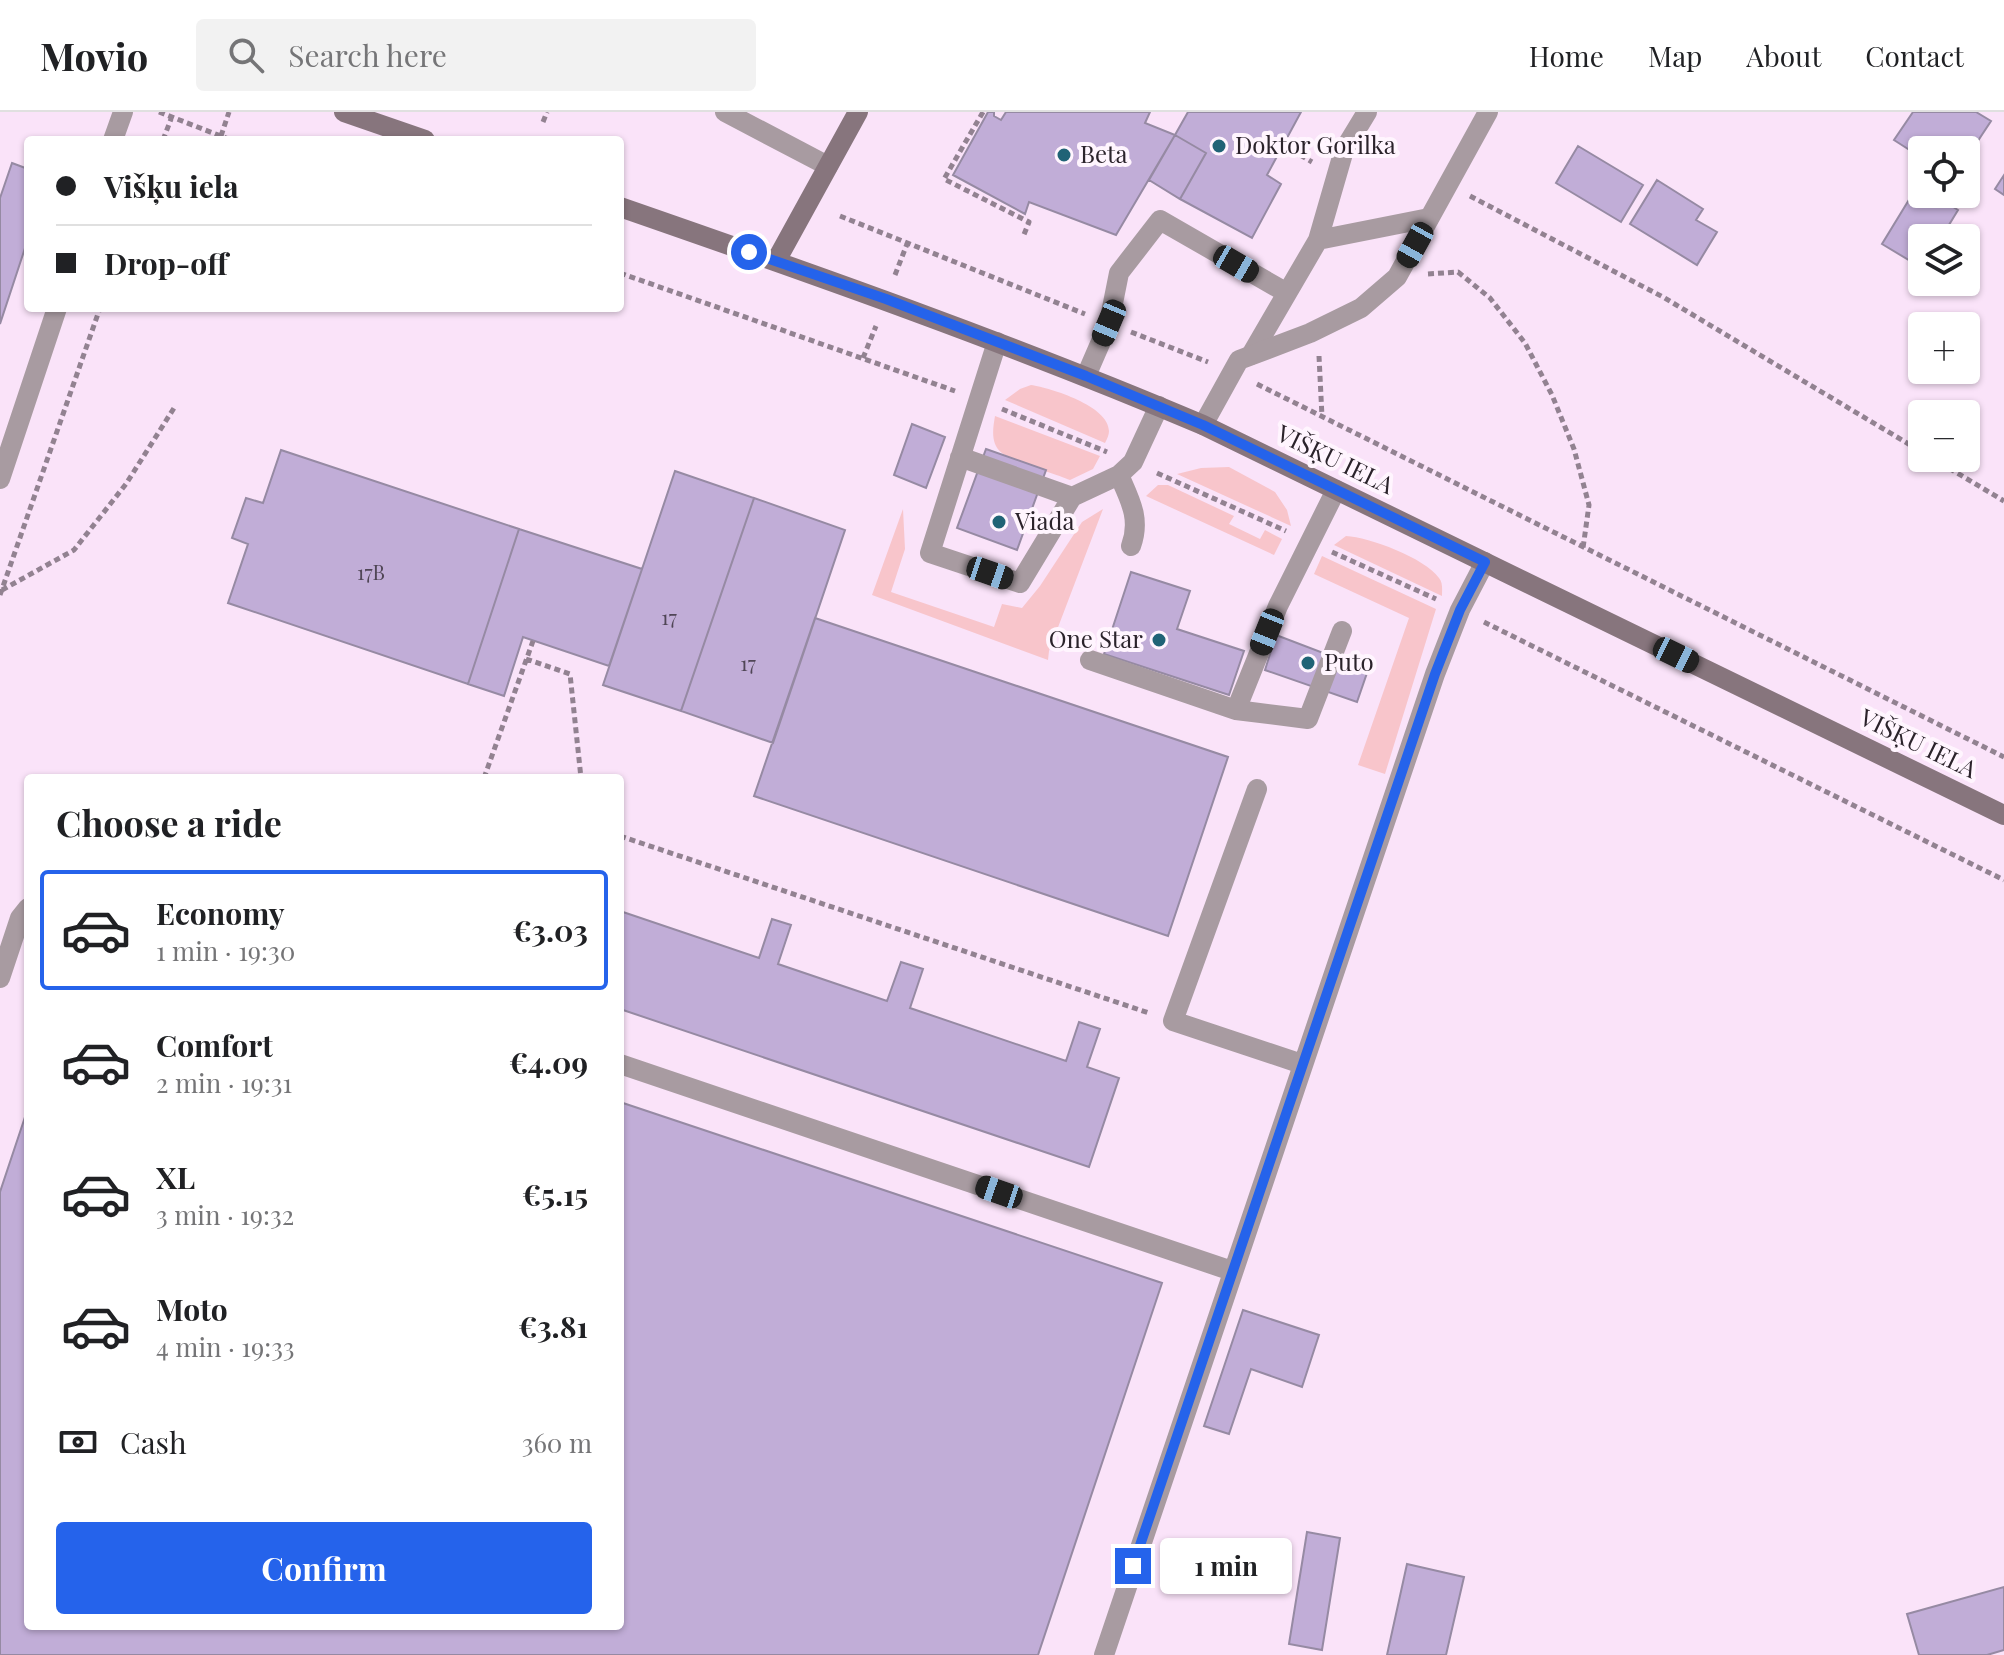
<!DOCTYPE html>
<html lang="en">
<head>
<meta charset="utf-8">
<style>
  :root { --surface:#fff; --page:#f2f2f2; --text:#202124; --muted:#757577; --line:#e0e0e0; --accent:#2563eb }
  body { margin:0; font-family:"Playfair Display",serif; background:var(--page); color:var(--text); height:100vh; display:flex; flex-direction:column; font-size:30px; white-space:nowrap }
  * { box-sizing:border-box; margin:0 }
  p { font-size:26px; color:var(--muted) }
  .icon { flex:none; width:44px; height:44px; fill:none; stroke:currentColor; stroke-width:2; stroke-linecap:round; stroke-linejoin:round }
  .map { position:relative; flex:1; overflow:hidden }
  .details { position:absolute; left:24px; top:662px; width:600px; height:856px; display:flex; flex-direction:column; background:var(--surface); border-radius:8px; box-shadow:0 2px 6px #0004 }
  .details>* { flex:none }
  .banner { position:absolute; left:24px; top:24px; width:600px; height:176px; border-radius:8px; box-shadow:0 2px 6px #0004; display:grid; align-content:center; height:176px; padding:0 32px; background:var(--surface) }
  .buttons { position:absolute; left:1908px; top:24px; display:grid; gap:16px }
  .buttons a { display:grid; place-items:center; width:72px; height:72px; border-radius:8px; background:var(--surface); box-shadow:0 2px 6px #0004; font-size:40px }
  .end { position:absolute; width:36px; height:36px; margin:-18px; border:10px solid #2563eb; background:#fff; box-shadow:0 0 0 4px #fff }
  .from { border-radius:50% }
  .bubble { position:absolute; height:56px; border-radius:8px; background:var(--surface); box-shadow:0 2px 6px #0004; font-size:26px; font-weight:700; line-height:56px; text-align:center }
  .car { position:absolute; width:24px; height:48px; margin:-24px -12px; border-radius:10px; box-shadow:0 0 6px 2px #0007; background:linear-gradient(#222 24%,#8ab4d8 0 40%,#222 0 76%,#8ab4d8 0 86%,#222 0) }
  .banner b { display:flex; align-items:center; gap:28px; height:76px; font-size:30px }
  .banner b+b { border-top:2px solid var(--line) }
  .banner i { width:20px; height:20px; background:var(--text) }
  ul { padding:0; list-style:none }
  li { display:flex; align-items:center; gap:24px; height:120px; margin:0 16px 12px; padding:0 16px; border:4px solid transparent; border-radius:8px }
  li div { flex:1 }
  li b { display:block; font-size:30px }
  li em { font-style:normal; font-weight:700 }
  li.selected { border-color:var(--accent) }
  li>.icon { width:72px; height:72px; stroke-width:1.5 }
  h2 { padding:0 32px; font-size:36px; line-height:96px }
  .pay { display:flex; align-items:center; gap:20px; height:88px; padding:0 32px; font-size:30px }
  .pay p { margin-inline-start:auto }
  .button { display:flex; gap:16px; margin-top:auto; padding:16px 32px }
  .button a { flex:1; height:92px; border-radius:8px; background:var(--accent); color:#fff; font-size:32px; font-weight:700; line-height:92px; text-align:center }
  header { display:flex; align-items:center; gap:48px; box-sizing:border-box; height:112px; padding:0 40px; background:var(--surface); border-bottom:2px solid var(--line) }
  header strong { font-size:38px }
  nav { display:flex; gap:44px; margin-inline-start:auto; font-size:28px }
  .search { width:560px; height:72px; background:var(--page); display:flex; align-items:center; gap:20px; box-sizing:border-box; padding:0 28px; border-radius:8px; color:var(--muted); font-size:30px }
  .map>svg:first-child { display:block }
  .green { fill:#f8c5cb }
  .building { fill:#c1add7; stroke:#968aa3; stroke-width:2 }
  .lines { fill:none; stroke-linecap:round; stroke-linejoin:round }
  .path { stroke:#928291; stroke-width:5; stroke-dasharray:6 4; stroke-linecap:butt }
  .lane { stroke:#a89ba1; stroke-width:20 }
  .street { stroke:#a89ba1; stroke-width:20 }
  .secondary { stroke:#87757d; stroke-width:20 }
  .route { stroke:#2563eb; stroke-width:10 }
  .poi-dot { fill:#206376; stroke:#fff5fe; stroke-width:3 }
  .labels { text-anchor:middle; stroke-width:8; stroke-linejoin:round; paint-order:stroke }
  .number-label { font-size:20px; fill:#504656 }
  .poi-label { font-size:24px; fill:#2b232b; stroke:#fff5fe; text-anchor:start }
  .street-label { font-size:24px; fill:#2b232b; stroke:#fff5fe }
</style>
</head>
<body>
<header>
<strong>Movio</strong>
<div class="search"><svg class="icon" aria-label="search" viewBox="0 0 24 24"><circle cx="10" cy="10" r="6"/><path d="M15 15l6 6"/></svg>Search here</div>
<nav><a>Home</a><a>Map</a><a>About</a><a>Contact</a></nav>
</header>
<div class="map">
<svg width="2004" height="1543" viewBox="0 0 2004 1543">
  <rect width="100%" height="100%" fill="#fae3f9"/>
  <path class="green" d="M1031 273C1051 276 1109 294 1109 319 1109 323 1107 327 1105 331L1005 288 1020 277Z
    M995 304 1100 344 1093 357 1070 368C1056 362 1012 349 1002 341 990 332 993 316 995 304Z
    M1201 356 1229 355 1275 380 1287 398 1291 414 1177 362Z
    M1158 373H1168L1234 404 1229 412 1260 427 1265 418 1282 427 1274 443 1146 384Z
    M903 397 905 437 891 480 994 515 1002 492 1022 496 1040 474 1082 410 1103 397 1049 539 1048 548 872 483Z
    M1346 424C1369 425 1425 446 1439 466 1443 471 1442 477 1442 484L1334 433Z
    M1322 444 1436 497 1385 662 1358 653 1409 506 1314 462Z"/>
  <path class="building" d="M988 0H994V4L1001 8 1006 0H1150L1145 11 1175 23 1116 123 1029 90 1025 102 953 63Z
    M1188 0H1301L1267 63 1281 72 1252 126 1180 87 1206 41 1175 23Z
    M1913 0H1976L1991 9 1966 47V38H1922V46L1894 28Z
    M1175 23 1206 41 1180 87 1149 68Z
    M1578 34 1643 73 1621 110 1556 71Z
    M12 51 28 57V127L0 212V86Z
    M2004 63V83L1995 77Z
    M1657 68 1703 97 1696 108 1717 120 1697 153 1630 112Z
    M1918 73 1922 76V82H1932L1958 98 1941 126H1922V156L1882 132Z
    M912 312 945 325 926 376 894 363Z
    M986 337 1046 358 1017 438 957 416Z
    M281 338 519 417 468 572 228 491 248 432 232 426 246 386 263 391Z
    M675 359 754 386 681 599 603 573Z
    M754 386 845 418 773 631 681 599Z
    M519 417 642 457 609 554 523 525 504 584 468 572Z
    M1131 460 1190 479 1177 517 1244 539 1229 583 1104 542Z
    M815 506 1228 645 1168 824 754 684Z
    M1276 523 1368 558 1357 590 1265 558Z
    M620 799 759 846 772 807 791 813 778 852 887 889 901 850 923 857 910 896 1066 949 1079 910 1100 917 1087 955 1119 966 1089 1055 620 897Z
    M620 990 1162 1171 1038 1543H0V1080L28 996V1514H620Z
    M1243 1198 1319 1223 1302 1275 1251 1257 1229 1322 1204 1314Z
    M1307 1420 1340 1426 1322 1538 1289 1532Z
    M1407 1452 1464 1465 1446 1543H1387Z
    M2004 1475V1538L1987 1543H1919L1907 1502Z"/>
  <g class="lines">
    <path class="path" d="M159 0 231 28
      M983 0 944 67 1029 110 1023 125
      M543 10 547 0
      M221 24 229 0
      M163 28 171 7
      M1283 33 1312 50
      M1470 84 1663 185 1922 340
      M840 104 1085 202
      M620 161 955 279
      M1428 162 1458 160 1490 186 1525 231 1552 283 1574 337 1589 393 1583 436
      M895 163 907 132
      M1131 220 1208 250
      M1319 244 1322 305
      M863 246 876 214
      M1257 272 2004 645
      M1002 297 1107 340
      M1932 346 2004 389
      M1157 361 1286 419
      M1332 440 1436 487
      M2 478 74 438 126 372 174 296
      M0 483 100 196
      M1484 510 2004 768
      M526 547 570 562 581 666
      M484 666 533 529
      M620 724 1149 901"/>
    <path class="lane" d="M725 0 828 54
      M1318 128 1429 106
      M997 230 930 441 1020 471 1072 385 1119 363 1133 350 1159 294
      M1251 243 1318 128 1344 38 1367 0
      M1086 264 1109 211 1119 161 1160 108 1287 181
      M960 345 1072 385
      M1119 363C1130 388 1141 407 1131 434
      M1090 548 1236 598 1278 494 1336 378
      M1236 598 1308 607 1342 519
      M1257 677 1173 909 1302 952
      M0 866 20 806 28 796
      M620 952 1232 1159
      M1104 1543 1435 562 1460 498 1485 450"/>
    <path class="street" d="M113 28 123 0
      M1203 313 1239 248 1310 221 1361 196 1397 165 1488 0
      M0 367 57 196"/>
    <path class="secondary" d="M344 0 425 28
      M620 95C816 163 1012 232 1203 313L2004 703
      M776 149 858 0"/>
  </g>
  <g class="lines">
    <path class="route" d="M749 140 886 187 1086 264 1203 313 1485 450 1460 498 1435 562 1133 1454"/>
  </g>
  <g class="poi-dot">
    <circle cx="1219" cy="34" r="8"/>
    <circle cx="1064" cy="43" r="8"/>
    <circle cx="999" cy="410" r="8"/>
    <circle cx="1159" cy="528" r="8"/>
    <circle cx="1308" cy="551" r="8"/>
  </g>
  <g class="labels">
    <g class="number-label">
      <text x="371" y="468">17B</text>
      <text x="669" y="513">17</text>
      <text x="748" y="559">17</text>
    </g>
    <g class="poi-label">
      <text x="1235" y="42">Doktor Gorilka</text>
      <text x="1080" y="51">Beta</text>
      <text x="1015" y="418">Viada</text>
      <text x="1143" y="536" text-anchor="end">One Star</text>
      <text x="1324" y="559">Puto</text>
    </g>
    <g class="street-label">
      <text transform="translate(1335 348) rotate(26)" y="8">VIŠĶU IELA</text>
      <text transform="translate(1918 632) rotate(26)" y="8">VIŠĶU IELA</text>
    </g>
  </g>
</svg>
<div class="buttons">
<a><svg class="icon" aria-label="locate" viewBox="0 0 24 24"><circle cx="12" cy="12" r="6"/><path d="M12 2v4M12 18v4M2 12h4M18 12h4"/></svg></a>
<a><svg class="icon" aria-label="layers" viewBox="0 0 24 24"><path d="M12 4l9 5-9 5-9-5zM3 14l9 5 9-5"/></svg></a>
<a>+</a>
<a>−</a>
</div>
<i class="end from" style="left:749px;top:140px"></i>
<i class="end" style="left:1133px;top:1454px"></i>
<div class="bubble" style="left:1160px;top:1426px;width:132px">1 min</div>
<i class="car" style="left:1415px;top:133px;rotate:209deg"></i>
<i class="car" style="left:1236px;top:152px;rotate:120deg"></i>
<i class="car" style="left:1109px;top:211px;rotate:203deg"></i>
<i class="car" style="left:990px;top:461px;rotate:109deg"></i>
<i class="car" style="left:1267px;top:520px;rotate:202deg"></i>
<i class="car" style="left:1676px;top:543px;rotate:116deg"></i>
<i class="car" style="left:999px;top:1080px;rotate:289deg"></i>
<div class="banner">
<b><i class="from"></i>Višķu iela</b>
<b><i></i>Drop-off</b>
</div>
<section class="details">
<h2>Choose a ride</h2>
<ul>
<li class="selected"><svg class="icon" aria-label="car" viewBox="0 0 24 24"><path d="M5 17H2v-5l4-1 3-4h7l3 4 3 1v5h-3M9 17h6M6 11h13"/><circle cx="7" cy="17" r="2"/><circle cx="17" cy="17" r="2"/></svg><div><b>Economy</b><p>1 min · 19:30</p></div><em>€3.03</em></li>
<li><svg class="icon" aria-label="car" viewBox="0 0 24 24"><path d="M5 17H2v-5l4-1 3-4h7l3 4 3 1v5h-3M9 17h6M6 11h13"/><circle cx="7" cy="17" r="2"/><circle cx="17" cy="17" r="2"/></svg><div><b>Comfort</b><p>2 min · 19:31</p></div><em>€4.09</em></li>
<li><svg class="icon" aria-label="car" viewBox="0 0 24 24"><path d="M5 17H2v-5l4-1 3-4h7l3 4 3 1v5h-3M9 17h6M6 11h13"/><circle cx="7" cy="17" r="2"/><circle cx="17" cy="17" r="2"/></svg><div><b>XL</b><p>3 min · 19:32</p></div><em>€5.15</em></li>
<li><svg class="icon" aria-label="car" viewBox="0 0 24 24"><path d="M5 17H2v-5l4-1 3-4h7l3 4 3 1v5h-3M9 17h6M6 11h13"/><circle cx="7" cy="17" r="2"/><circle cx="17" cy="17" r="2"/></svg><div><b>Moto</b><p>4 min · 19:33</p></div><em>€3.81</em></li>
</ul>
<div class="pay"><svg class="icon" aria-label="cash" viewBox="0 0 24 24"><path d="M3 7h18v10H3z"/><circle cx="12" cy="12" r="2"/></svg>Cash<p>360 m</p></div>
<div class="button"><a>Confirm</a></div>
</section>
</div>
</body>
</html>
